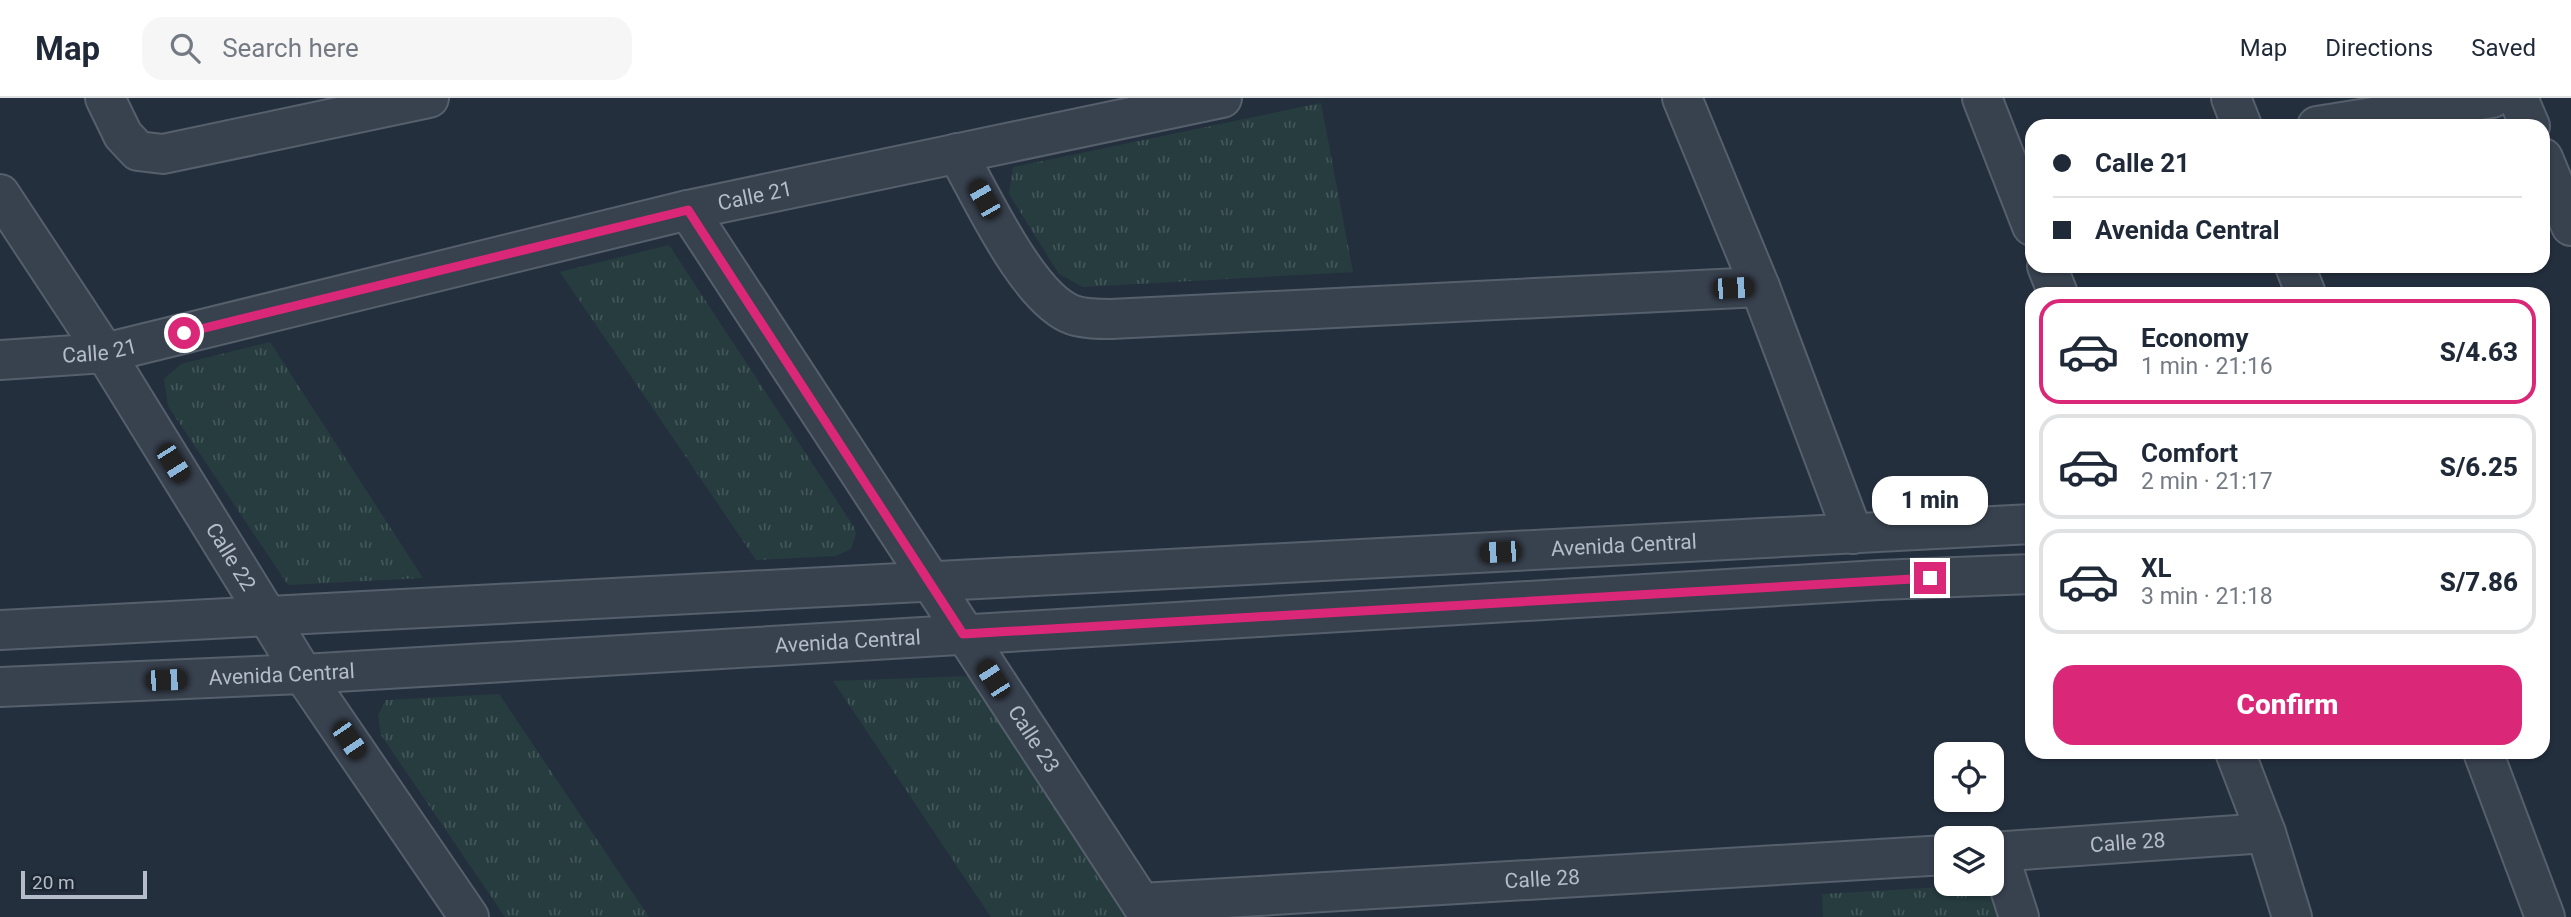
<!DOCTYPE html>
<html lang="en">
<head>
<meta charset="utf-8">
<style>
  :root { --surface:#fff; --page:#f6f6f7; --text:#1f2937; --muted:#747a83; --line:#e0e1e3; --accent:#db2777 }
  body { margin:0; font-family:Roboto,sans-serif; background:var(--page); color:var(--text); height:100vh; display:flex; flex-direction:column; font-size:26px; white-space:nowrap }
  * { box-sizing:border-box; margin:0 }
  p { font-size:23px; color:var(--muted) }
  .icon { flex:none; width:38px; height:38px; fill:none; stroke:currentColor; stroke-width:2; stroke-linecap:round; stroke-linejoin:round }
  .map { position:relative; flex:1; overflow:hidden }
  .drawer { position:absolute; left:2025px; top:189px; width:525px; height:472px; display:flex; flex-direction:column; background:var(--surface); border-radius:21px; box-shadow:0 2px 5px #0004 }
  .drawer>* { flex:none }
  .hud { position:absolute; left:2025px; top:21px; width:525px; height:154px; border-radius:21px; box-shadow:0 2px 5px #0004; display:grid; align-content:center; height:154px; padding:0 28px; background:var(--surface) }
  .buttons { position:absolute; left:1934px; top:644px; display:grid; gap:14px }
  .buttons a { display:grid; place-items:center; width:70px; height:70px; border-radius:14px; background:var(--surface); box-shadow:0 2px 5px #0004; font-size:35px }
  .scale { position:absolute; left:21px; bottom:18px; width:126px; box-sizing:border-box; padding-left:7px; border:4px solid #b4bcc9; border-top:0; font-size:19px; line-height:24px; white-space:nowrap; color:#b4bcc9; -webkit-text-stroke:5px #1d2633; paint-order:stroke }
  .end { position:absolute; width:32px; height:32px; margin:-16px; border:9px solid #db2777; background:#fff; box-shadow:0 0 0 4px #fff }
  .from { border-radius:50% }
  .bubble { position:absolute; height:49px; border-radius:21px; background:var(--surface); box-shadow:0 2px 5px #0004; font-size:23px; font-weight:800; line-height:49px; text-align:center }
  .car { position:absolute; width:21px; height:42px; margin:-21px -10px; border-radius:9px; box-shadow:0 0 5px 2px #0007; background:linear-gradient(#222 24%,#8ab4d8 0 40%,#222 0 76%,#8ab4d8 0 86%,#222 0) }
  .hud b { display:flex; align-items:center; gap:24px; height:66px; font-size:26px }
  .hud b+b { border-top:2px solid var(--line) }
  .hud i { width:18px; height:18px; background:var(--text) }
  ul { padding:12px 0 0; list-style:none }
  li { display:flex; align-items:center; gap:21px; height:105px; margin:0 14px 10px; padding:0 14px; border:4px solid var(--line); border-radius:21px }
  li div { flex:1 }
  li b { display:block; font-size:26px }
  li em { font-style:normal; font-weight:800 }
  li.active { border-color:var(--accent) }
  li>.icon { width:63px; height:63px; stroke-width:1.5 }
  .button { display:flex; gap:14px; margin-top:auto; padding:14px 28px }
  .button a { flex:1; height:80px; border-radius:21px; background:var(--accent); color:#fff; font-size:28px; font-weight:800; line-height:80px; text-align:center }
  header { display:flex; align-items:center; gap:42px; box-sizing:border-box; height:98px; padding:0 35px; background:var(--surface); border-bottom:2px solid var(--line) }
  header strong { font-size:33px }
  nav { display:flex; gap:38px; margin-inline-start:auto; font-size:24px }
  .search { width:490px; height:63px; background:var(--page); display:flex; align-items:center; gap:18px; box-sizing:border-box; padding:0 24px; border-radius:21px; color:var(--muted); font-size:26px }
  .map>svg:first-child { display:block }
  .park { fill:url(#park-tufts) }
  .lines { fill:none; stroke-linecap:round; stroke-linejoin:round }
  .minor-casing { stroke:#565f6c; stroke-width:42 }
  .minor { stroke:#38414e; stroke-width:38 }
  .route { stroke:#db2777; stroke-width:9 }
  .labels { text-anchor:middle; stroke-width:5; stroke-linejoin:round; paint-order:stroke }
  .street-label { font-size:21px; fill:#b4bcc9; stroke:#1d2633 }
</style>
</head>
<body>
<header>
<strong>Map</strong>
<div class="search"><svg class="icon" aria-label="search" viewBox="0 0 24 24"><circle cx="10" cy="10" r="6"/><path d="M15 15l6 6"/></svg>Search here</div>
<nav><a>Map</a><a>Directions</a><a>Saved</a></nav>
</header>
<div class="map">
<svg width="2571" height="819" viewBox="0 0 2571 819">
  <defs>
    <pattern id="park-tufts" width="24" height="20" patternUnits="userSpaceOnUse" patternTransform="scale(1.75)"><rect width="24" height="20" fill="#263c3f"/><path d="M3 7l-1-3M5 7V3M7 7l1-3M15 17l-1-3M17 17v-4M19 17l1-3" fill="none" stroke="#435659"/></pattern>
  </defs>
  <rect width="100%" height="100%" fill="#242f3e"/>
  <path class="park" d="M1321 5 1353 174 1083 189 1059 176 1009 96 1013 69Z
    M669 147 854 429 856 436 851 451 836 458 756 462 560 174Z
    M270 244 423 480 288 487 168 308 164 281 181 266Z
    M970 578 1132 819H991L833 583Z
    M499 596 649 819H505L381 637 378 617 386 602Z
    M1980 787 1991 796 1998 819H1823L1822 796Z"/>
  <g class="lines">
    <defs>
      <g id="minor">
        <path d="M105 0 123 37 138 53 163 56 429 0"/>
        <path d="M1682 0 1760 189 1853 436"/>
        <path d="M1982 0 2032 128"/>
        <path d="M2231 0 2242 28"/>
        <path d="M2518 0 2530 28"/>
        <path d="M2317 28 2492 0"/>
        <path d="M957 55C981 97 1028 201 1073 217 1085 221 1099 221 1111 221L1760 189"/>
        <path d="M2543 60 2571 128"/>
        <path id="s1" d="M0 96 105 255 303 576 469 819"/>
        <path id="s2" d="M688 112 1150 819"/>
        <path d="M2047 168 2058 196"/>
        <path d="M2295 168 2306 196"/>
        <path id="s3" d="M0 262 105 255 688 112 1222 0"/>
        <path id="s4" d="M0 532 2032 426"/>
        <path id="s5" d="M0 589 303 576 1879 482 2032 476"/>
        <path d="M2235 654 2266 735 2292 819"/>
        <path d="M2483 654 2545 819"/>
        <path id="s6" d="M1992 754 2266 735"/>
        <path d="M1998 754 2019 819"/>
        <path id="s7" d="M1141 805 1946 757"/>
      </g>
    </defs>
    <use href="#minor" class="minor-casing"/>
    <use href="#minor" class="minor"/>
  </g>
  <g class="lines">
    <path class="route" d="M184 235 688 112 963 536 1930 480"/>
  </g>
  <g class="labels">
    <g class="street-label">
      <text dy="7" stroke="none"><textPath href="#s3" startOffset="774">Calle 21</textPath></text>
      <text dy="7" stroke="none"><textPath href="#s3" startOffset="100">Calle 21</textPath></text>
      <text dy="7" stroke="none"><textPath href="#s4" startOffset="1626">Avenida Central</textPath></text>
      <text dy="7" stroke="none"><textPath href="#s1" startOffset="430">Calle 22</textPath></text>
      <text dy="7" stroke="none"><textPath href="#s5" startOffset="849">Avenida Central</textPath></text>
      <text dy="7" stroke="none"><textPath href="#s5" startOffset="282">Avenida Central</textPath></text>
      <text dy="7" stroke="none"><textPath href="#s2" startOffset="632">Calle 23</textPath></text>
      <text dy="7" stroke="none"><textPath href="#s6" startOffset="136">Calle 28</textPath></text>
      <text dy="7" stroke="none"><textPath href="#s7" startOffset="402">Calle 28</textPath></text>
    </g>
  </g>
</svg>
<div class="buttons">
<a><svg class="icon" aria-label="locate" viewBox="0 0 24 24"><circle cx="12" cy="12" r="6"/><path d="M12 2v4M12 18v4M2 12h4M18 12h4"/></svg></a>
<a><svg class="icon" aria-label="layers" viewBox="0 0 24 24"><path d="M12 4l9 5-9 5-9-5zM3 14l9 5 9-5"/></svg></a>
</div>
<div class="scale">20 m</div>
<i class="end from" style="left:184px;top:235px"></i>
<i class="end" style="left:1930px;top:480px"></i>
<div class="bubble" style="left:1872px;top:378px;width:116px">1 min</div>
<i class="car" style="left:984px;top:101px;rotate:330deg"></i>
<i class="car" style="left:1733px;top:190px;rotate:87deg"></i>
<i class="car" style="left:173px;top:365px;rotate:148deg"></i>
<i class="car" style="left:1500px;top:454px;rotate:267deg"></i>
<i class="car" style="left:993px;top:581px;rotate:327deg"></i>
<i class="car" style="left:166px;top:582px;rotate:88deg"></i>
<i class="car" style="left:349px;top:642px;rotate:146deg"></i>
<div class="hud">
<b><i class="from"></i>Calle 21</b>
<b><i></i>Avenida Central</b>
</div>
<section class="drawer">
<ul>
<li class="active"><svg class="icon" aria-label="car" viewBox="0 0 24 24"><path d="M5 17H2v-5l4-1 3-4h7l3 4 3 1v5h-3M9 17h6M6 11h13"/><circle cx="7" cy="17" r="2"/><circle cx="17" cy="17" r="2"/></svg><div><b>Economy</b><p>1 min · 21:16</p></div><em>S/4.63</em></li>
<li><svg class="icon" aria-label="car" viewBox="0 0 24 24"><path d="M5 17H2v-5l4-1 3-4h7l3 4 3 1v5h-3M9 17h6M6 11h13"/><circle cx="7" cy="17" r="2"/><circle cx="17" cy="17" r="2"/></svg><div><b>Comfort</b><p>2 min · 21:17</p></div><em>S/6.25</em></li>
<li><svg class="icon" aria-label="car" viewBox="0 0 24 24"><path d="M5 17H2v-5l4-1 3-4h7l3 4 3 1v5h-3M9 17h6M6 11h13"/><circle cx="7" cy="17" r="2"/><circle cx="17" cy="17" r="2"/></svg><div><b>XL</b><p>3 min · 21:18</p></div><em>S/7.86</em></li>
</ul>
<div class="button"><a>Confirm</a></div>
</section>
</div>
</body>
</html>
